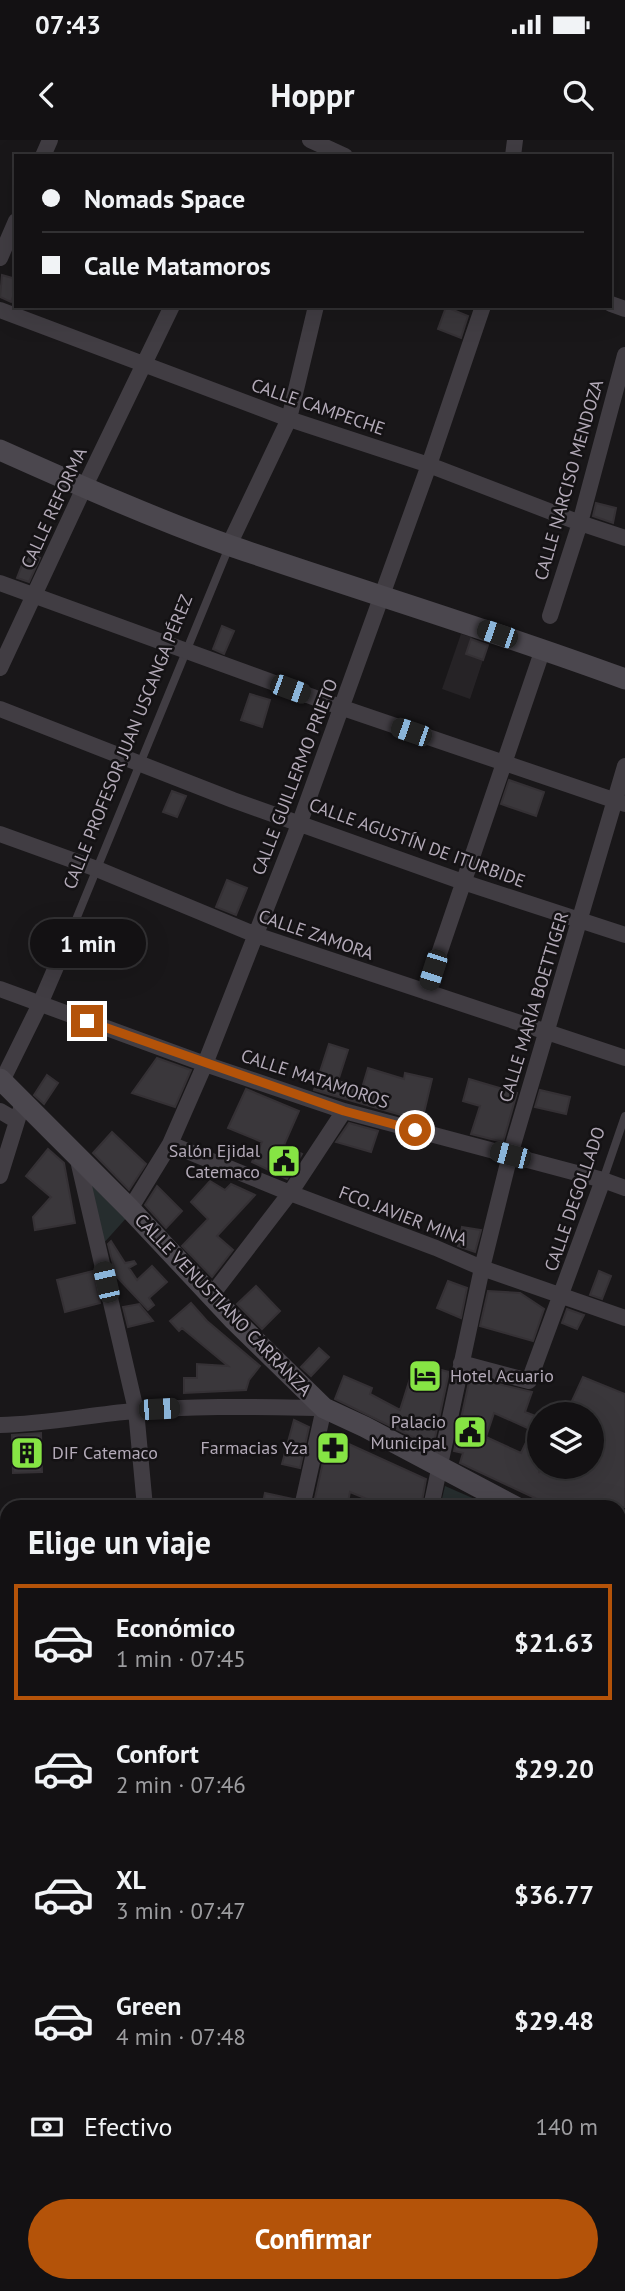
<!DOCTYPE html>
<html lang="es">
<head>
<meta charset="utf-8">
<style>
  :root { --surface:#131113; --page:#201f21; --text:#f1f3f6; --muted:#9d9da0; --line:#323133; --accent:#b45309 }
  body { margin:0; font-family:"PT Sans",sans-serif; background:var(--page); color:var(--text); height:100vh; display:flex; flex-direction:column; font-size:26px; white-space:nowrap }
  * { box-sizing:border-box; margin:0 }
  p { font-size:23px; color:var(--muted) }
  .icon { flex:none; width:38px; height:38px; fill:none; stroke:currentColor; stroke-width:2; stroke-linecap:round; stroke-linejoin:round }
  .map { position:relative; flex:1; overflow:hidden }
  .sheet { position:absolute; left:0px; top:1360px; width:626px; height:793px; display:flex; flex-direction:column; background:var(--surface); border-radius:21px 21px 0 0; box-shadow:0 7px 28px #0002,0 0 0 2px var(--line) }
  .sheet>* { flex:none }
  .banner { position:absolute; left:14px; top:14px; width:598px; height:154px; border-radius:0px; box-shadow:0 7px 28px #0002,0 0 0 2px var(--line); display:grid; align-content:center; height:154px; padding:0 28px; background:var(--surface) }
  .controls { position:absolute; left:527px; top:1262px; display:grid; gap:14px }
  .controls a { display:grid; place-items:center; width:77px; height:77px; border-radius:50%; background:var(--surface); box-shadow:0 7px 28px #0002,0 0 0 2px var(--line); font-size:35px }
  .end { position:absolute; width:32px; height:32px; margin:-16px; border:9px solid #b45309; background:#fff; box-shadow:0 0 0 4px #fff }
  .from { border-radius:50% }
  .bubble { position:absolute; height:49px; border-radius:24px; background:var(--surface); box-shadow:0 7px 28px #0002,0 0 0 2px var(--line); font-size:23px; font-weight:700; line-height:49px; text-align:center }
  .car { position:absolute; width:21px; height:42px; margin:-21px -10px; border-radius:9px; box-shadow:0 0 5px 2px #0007; background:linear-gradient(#222 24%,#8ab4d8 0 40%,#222 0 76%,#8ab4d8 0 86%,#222 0) }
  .banner b { display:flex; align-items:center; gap:24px; height:66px; font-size:26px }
  .banner b+b { border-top:2px solid var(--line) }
  .banner i { width:18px; height:18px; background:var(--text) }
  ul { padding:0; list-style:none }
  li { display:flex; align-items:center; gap:21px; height:116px; margin:0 14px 10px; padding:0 14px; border:4px solid transparent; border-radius:0px }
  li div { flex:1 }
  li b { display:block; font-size:26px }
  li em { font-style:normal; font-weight:700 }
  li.on { border-color:var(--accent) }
  li>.icon { width:63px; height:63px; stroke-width:1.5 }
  h2 { padding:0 28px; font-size:32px; line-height:84px }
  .pay { display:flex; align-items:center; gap:18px; height:77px; padding:0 28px; font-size:26px }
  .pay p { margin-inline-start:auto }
  .action { display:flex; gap:14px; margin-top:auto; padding:14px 28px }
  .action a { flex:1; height:80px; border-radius:42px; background:var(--accent); color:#fff; font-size:28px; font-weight:700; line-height:80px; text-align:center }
  .status { display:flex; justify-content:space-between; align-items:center; height:49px; padding:0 35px; background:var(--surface); direction:ltr }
  .status svg { height:19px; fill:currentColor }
  header { display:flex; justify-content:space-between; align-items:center; height:91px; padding:0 28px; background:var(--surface); font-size:32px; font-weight:700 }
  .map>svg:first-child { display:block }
  .built { fill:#262326 }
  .green { fill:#262d2e }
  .water { fill:#373141 }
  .building { fill:#3a373b; stroke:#353135; stroke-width:2; fill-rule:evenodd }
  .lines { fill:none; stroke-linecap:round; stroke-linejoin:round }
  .lane { stroke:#413d43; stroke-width:8 }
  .street { stroke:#413d43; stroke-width:16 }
  .secondary { stroke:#4b474e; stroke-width:21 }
  .route { stroke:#b45309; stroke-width:9 }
  .labels { text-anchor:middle; stroke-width:5; stroke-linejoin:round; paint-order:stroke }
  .street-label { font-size:18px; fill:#b3aab8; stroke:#141214 }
  .poi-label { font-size:18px; fill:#b3aab8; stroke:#141214; text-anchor:end }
</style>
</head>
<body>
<div class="status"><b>07:43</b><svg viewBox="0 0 49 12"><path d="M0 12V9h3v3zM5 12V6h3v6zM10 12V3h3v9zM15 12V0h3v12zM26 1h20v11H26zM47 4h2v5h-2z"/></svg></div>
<header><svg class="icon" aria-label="back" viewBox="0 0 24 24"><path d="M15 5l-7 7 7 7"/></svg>Hoppr<svg class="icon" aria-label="search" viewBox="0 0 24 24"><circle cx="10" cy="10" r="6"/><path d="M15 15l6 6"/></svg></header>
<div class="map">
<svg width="625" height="2151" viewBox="0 0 625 2151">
  <rect width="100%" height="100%" fill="#191719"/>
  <path class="built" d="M461 494 472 497 466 514 483 520 470 559 442 549Z"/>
  <path class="green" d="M88 1037 129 1075 102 1105Z
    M445 1346 493 1367H440Z"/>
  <path class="water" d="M0 1741 7 1744V2146H620V1884L625 1890V2151H0Z"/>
  <path class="building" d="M2 135 16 139V148L11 162 0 157Z
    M446 167 468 176 461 198 438 189Z
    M596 363 616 368 613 383 593 376Z
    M27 412 40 418 29 442 17 438Z
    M222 486 234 491 224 514 213 509Z
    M471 499 488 505 483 520 466 514Z
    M250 554 270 560 262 587 241 580Z
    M509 640 544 652 536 676 501 664Z
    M172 651 186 656 177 677 163 672Z
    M227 740 247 748 236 775 216 767Z
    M329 904 348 910 338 941 362 948 368 928 404 939 405 933 432 939 422 981 314 950Z
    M157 918 191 930 175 967 132 953Z
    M47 935 58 943 44 964 34 955Z
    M469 939 517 953 503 1002 471 994 480 966 463 961Z
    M246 949 299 971 284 1005 302 1014 287 1039 252 1022 262 1002 228 988Z
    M540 950 570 957 566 974 535 967Z
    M349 983 378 991 371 1012 336 1002Z
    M112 992 146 1024 129 1050 93 1013Z
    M48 1009 64 1023 75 1083 35 1090 33 1077 51 1057 26 1036Z
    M210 1041 225 1050 231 1044 255 1055 217 1096 233 1110 212 1137 182 1106 208 1079 191 1062Z
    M157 1046 182 1071 166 1088 145 1065Z
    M462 1087 481 1090 475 1112 458 1106Z
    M111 1101 125 1123 134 1121 136 1124 129 1128 137 1140 152 1126 167 1142 149 1158 154 1165 148 1170 116 1136 108 1104Z
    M93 1131 100 1163 65 1172 57 1140Z
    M599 1131 611 1136 602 1159 590 1155Z
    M448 1141 467 1148 461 1178 437 1168Z
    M256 1146 280 1171 262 1189 237 1164Z
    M488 1151 520 1153 544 1169 533 1201 480 1186Z
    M191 1163 207 1181 260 1226 249 1240 246 1250 184 1253V1238H197V1224L228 1226 182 1188 179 1191 170 1181Z
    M139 1164 153 1181 128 1187 123 1167Z
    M567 1169 584 1175 577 1189 562 1183Z
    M319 1208 329 1217 311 1236 301 1227Z
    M415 1223 449 1232 433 1307 335 1259 344 1236 372 1248 370 1254 400 1270Z
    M470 1237 532 1252 525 1272 538 1277 539 1275V1333L542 1326H592V1274H566L583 1237 625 1254V1367H554L460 1323 463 1313 454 1311ZM494 1273 532 1290 521 1313 486 1297Z
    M294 1280 309 1287 300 1328 282 1324Z
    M41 1293 42 1332 13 1333 12 1295Z
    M329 1295 426 1339 421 1367H386L350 1352 347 1367H313Z
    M265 1353 293 1359 292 1367H262Z"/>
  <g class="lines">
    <path class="lane" d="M68 799 229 407
      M603 1040 625 976"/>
    <path class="street" d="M310 0 345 16
      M43 16 50 0
      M513 16 515 0
      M0 118 16 81
      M611 164 625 169
      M0 170 289 279 429 325 580 383 625 398
      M229 405 289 279 316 166
      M0 443 343 568 625 664
      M550 476 580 383 625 215
      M0 528 84 348 172 166
      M0 569 233 660 463 742 625 795
      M0 694 97 729 256 795 625 918
      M0 849 205 924 344 971 603 1040 625 1048
      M426 852 543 509
      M2 941 40 864 68 799
      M0 971 17 981
      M170 1004 290 1053 436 1108 482 1128 625 1178
      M77 1016 136 1270 145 1367
      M0 1036 23 962
      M130 1069 170 1004 205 924 300 682 429 325 483 166
      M211 1156 290 1053 344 971
      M461 1223 529 1241 603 1040
      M0 1285C45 1284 89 1275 134 1271 197 1265 261 1267 324 1268L302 1367
      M431 1367 482 1128 510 1015 625 626
      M620 1566 625 1567
      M6 1628 7 1482
      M0 1690 7 1691
      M620 1715 625 1716
      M620 1818 625 1797
      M620 1844 625 1852"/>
    <path class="secondary" d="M0 310C76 344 153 378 231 406 362 451 495 491 625 539
      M0 939 130 1069 234 1180 324 1268 365 1287 516 1367
      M620 1420 625 1423"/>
  </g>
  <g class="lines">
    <path class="route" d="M87 881 344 971 415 990"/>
  </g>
  <defs>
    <symbol id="civic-square" viewBox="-11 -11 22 22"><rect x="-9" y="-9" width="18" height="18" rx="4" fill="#86e444" stroke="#141214"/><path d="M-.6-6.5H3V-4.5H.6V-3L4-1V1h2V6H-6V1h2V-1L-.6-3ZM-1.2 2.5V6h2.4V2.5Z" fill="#111"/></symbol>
    <symbol id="hotel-square" viewBox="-11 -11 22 22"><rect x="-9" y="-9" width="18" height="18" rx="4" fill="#86e444" stroke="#141214"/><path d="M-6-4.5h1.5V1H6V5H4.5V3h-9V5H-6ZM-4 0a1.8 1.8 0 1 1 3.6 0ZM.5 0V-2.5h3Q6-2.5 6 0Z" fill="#111"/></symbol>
    <symbol id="pharmacy-square" viewBox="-11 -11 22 22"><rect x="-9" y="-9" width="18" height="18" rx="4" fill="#86e444" stroke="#141214"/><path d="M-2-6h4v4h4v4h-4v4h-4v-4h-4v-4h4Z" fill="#111"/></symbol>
    <symbol id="building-square" viewBox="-11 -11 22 22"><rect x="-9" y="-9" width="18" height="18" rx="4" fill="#86e444" stroke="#141214"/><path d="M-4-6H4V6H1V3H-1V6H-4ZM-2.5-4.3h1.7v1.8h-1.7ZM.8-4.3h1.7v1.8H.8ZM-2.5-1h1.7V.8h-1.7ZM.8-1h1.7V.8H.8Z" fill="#111"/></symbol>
  </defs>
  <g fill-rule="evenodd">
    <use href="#civic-square" x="265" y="1002" width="38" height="38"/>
    <use href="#hotel-square" x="406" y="1217" width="38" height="38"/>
    <use href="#civic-square" x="451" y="1273" width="38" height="38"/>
    <use href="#pharmacy-square" x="314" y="1289" width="38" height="38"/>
    <use href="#building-square" x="8" y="1294" width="38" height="38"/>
  </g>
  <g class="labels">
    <g class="street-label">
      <text transform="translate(318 267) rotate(19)" y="6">CALLE CAMPECHE</text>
      <text transform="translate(569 340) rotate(-74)" y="6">CALLE NARCISO MENDOZA</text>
      <text transform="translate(54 368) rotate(-65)" y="6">CALLE REFORMA</text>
      <text transform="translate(128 602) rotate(-68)" y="6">CALLE PROFESOR JUAN USCANGA PÉREZ</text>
      <text transform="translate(295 637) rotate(-69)" y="6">CALLE GUILLERMO PRIETO</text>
      <text transform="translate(417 703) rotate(20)" y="6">CALLE AGUSTÍN DE ITURBIDE</text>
      <text transform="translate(316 795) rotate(19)" y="6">CALLE ZAMORA</text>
      <text transform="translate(534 867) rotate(-73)" y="6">CALLE MARÍA BOETTIGER</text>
      <text transform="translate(315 939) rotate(18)" y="6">CALLE MATAMOROS</text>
      <text transform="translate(575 1059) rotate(-71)" y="6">CALLE DEGOLLADO</text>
      <text transform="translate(403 1076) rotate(21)" y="6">FCO. JAVIER MINA</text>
      <text transform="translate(223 1165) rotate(46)" y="6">CALLE VENUSTIANO CARRANZA</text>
    </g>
    <g class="poi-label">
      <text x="260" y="1017">Salón Ejidal<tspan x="260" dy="21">Catemaco</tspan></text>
      <text x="450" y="1242" text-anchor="start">Hotel Acuario</text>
      <text x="446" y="1288">Palacio<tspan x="446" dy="21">Municipal</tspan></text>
      <text x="308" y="1314">Farmacias Yza</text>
      <text x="52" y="1319" text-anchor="start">DIF Catemaco</text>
    </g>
  </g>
</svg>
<div class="controls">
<a><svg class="icon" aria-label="layers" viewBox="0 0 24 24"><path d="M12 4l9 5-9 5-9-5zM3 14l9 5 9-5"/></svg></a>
</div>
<i class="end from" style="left:415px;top:990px"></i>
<i class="end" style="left:87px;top:881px"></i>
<div class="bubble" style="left:30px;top:779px;width:116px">1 min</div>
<i class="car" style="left:497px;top:494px;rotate:289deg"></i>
<i class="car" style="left:290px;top:549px;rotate:110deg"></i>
<i class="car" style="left:411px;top:592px;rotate:289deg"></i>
<i class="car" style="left:433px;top:830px;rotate:198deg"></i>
<i class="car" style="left:510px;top:1015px;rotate:285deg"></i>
<i class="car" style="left:106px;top:1142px;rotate:347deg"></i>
<i class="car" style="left:159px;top:1269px;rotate:87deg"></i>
<div class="banner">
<b><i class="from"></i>Nomads Space</b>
<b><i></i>Calle Matamoros</b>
</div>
<section class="sheet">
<h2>Elige un viaje</h2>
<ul>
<li class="on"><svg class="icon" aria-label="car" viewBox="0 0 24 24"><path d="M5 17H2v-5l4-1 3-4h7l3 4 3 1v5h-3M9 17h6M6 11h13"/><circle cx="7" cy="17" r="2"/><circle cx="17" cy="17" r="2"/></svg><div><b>Económico</b><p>1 min · 07:45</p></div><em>$21.63</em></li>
<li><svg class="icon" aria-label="car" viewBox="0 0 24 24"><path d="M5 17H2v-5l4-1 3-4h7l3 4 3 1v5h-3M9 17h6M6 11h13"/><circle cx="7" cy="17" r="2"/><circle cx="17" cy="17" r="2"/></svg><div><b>Confort</b><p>2 min · 07:46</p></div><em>$29.20</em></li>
<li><svg class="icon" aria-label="car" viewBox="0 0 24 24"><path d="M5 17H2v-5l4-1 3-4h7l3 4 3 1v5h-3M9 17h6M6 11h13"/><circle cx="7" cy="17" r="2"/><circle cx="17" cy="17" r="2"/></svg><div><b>XL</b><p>3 min · 07:47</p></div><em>$36.77</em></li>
<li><svg class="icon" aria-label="car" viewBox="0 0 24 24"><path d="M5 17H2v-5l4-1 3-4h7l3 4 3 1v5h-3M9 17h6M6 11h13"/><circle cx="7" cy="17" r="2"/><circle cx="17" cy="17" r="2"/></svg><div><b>Green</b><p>4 min · 07:48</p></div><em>$29.48</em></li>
</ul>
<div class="pay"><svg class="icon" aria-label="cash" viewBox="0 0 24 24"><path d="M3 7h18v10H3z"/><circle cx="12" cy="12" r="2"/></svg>Efectivo<p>140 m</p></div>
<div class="action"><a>Confirmar</a></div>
</section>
</div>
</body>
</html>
